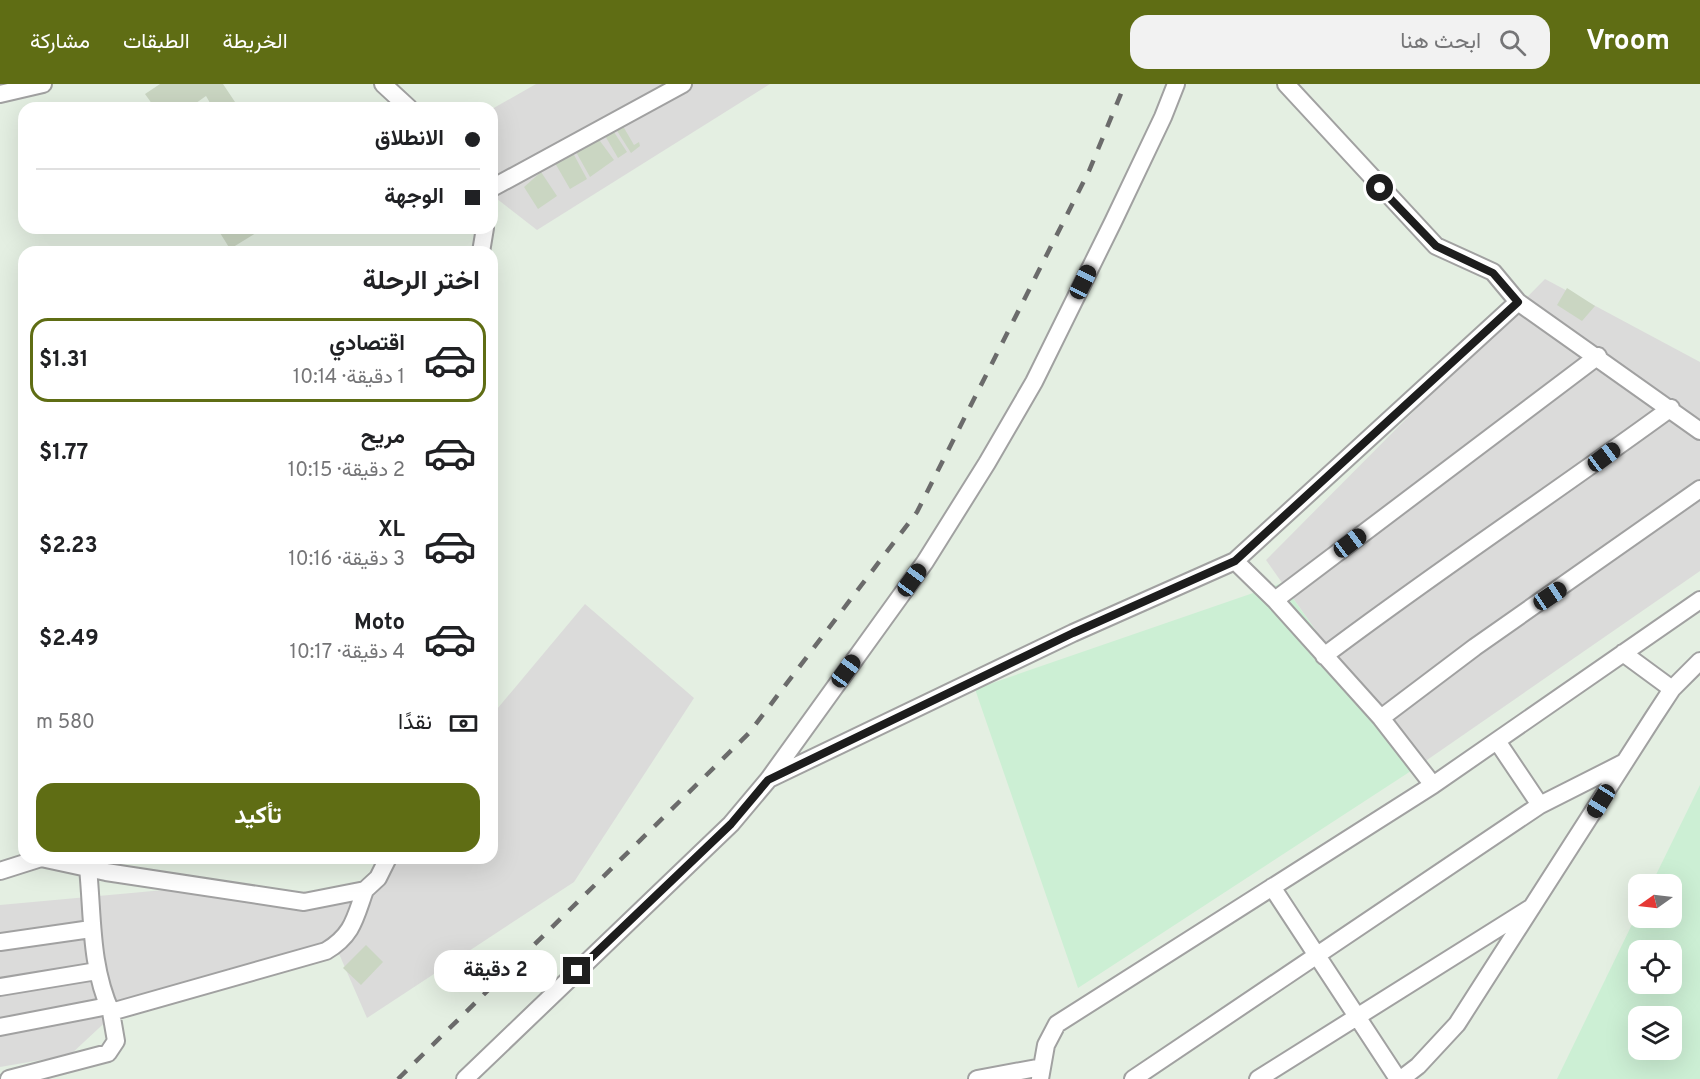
<!DOCTYPE html>
<html lang="ar">
<head>
<meta charset="utf-8">
<style>
  :root { --surface:#fff; --page:#f2f2f2; --text:#202124; --muted:#757577; --line:#e0e0e0; --accent:#5f6d14 }
  body { margin:0; font-family:Overpass,Vazirmatn,sans-serif; background:var(--page); color:var(--text); direction:rtl; height:100vh; display:flex; flex-direction:column; font-size:22px; white-space:nowrap }
  * { box-sizing:border-box; margin:0 }
  p { font-size:20px; color:var(--muted) }
  .icon { flex:none; width:33px; height:33px; fill:none; stroke:currentColor; stroke-width:2; stroke-linecap:round; stroke-linejoin:round }
  .map { position:relative; flex:1; overflow:hidden; direction:ltr }
  .side { position:absolute; left:18px; top:162px; width:480px; height:618px; display:flex; flex-direction:column; background:var(--surface); border-radius:18px; box-shadow:0 6px 24px #0002; direction:rtl }
  .side>* { flex:none }
  .top-card { position:absolute; left:18px; top:18px; width:480px; height:132px; border-radius:18px; box-shadow:0 6px 24px #0002; direction:rtl; display:grid; align-content:center; height:132px; padding:0 18px; background:var(--surface) }
  .needle { width:39px; rotate:256deg }
  .tools { position:absolute; left:1628px; top:790px; display:grid; gap:12px }
  .tools a { display:grid; place-items:center; width:54px; height:54px; border-radius:12px; background:var(--surface); box-shadow:0 6px 24px #0002; font-size:30px }
  .end { position:absolute; width:27px; height:27px; margin:-14px; border:8px solid #1d1d1d; background:#fff; box-shadow:0 0 0 3px #fff }
  .from { border-radius:50% }
  .bubble { position:absolute; height:42px; border-radius:18px; background:var(--surface); box-shadow:0 6px 24px #0002; font-size:20px; font-weight:700; line-height:42px; text-align:center; direction:rtl }
  .car { position:absolute; width:18px; height:36px; margin:-18px -9px; border-radius:8px; box-shadow:0 0 4px 2px #0007; background:linear-gradient(#222 24%,#8ab4d8 0 40%,#222 0 76%,#8ab4d8 0 86%,#222 0) }
  .top-card b { display:flex; align-items:center; gap:21px; height:57px; font-size:22px }
  .top-card b+b { border-top:2px solid var(--line) }
  .top-card i { width:15px; height:15px; background:var(--text) }
  ul { padding:0; list-style:none }
  li { display:flex; align-items:center; gap:18px; height:84px; margin:0 12px 9px; padding:0 6px; border:3px solid transparent; border-radius:18px }
  li div { flex:1 }
  li b { display:block; font-size:22px }
  li em { font-style:normal; font-weight:700 }
  li.current { border-color:var(--accent) }
  li>.icon { width:54px; height:54px; stroke-width:1.5 }
  h2 { padding:0 18px; font-size:27px; line-height:72px }
  .pay { display:flex; align-items:center; gap:15px; height:66px; padding:0 18px; font-size:22px }
  .pay p { margin-inline-start:auto }
  .action { display:flex; gap:12px; margin-top:auto; padding:12px 18px }
  .action a { flex:1; height:69px; border-radius:18px; background:var(--accent); color:#fff; font-size:24px; font-weight:700; line-height:69px; text-align:center }
  header { display:flex; align-items:center; gap:36px; box-sizing:border-box; height:84px; padding:0 30px; background:var(--accent); color:#fff }
  header strong { font-size:28px }
  nav { display:flex; gap:33px; margin-inline-start:auto; font-size:21px }
  .search { width:420px; height:54px; background:var(--page); display:flex; align-items:center; gap:15px; box-sizing:border-box; padding:0 21px; border-radius:18px; color:var(--muted); font-size:22px }
  .map>svg:first-child { display:block }
  .residential { fill:#dbdbda }
  .farmland { fill:#ccefd4; fill-rule:evenodd }
  .building { fill:#cad6c2 }
  .lines { fill:none; stroke-linecap:round; stroke-linejoin:round }
  .minor-casing { stroke:#a1a1a1; stroke-width:20 }
  .minor { stroke:#fff; stroke-width:16 }
  .rail { stroke:#6b6b6b; stroke-width:4.5; stroke-dasharray:12 12; stroke-linecap:butt }
  .route { stroke:#1d1d1d; stroke-width:8 }
</style>
</head>
<body>
<header>
<strong>Vroom</strong>
<div class="search"><svg class="icon" aria-label="search" viewBox="0 0 24 24"><circle cx="10" cy="10" r="6"/><path d="M15 15l6 6"/></svg>ابحث هنا</div>
<nav><a>الخريطة</a><a>الطبقات</a><a>مشاركة</a></nav>
</header>
<div class="map">
<svg width="1700" height="995" viewBox="0 0 1700 995">
  <rect width="100%" height="100%" fill="#e4efe2"/>
  <path class="residential" d="M536 0H770L537 146 492 111V25Z
    M1545 195 1700 278V487L1414 685 1266 476Z
    M585 520 694 614 574 798 367 934 333 856 127 918 70 971 0 983V821L175 805 362 820 392 774H492V631Z"/>
  <path class="farmland" d="M1282 499 1414 685 1078 904 975 605Z
    M1700 701V995H1557L1638 828V834H1671V801H1651ZM1638 867H1671V900H1638ZM1638 933H1671V966H1638Z"/>
  <path class="building" d="M160 0H223L239 24H213L206 12 189 24H155L145 10Z
    M620 37 634 61 639 58 640 62 631 69 614 42Z
    M612 45 627 68 618 74 604 50Z
    M597 53 614 76 590 93 576 68Z
    M573 69 587 95 570 105 555 79Z
    M541 88 557 112 538 125 524 103Z
    M217 144H264L230 165Z
    M1567 204 1595 222 1582 237 1557 221Z
    M366 861 383 878 361 901 343 884Z"/>
  <g class="lines">
    <defs>
      <path id="minor" d="M383 0 409 24
        M1286 0 1436 162 1493 188 1518 218 1700 347
        M0 10 43 0
        M492 104 683 0
        M481 168 485 144
        M1598 272 1275 516 1381 634 1475 563 1700 405
        M1235 477 1275 516
        M1623 569 1672 605
        M1324 572C1438 486 1556 408 1671 324
        M1381 634 1433 701
        M1497 657 1540 721
        M771 694 1073 549 1235 477 1518 218
        M88 784C93 834 90 881 111 928L326 867C353 851 355 834 365 806
        M0 787 41 774 106 788 304 818 365 806 378 794 388 774
        M1272 803 1398 995
        M0 858 91 845
        M0 903 97 887
        M0 943 108 922
        M9 995 108 969 116 957 111 928
        M465 995 731 740 768 696 925 478 987 379 1034 298 1113 138 1163 33 1176 0
        M977 995 1042 983
        M1040 995 1046 961 1057 940 1433 701 1700 516
        M1133 995 1540 721 1625 678
        M1258 995 1532 823
        M1401 995 1418 982 1457 940 1653 634 1672 605 1700 577"/>
    </defs>
    <use href="#minor" class="minor-casing"/>
    <use href="#minor" class="minor"/>
    <path class="rail" d="M398 995 749 649 917 428 1089 87 1125 0"/>
  </g>
  <g class="lines">
    <path class="route" d="M577 887 731 740 768 696 1073 549 1235 477 1518 218 1493 189 1436 162 1380 104"/>
  </g>
</svg>
<div class="tools">
<a><svg class="needle" viewBox="-14 -14 28 28"><path d="M0-13l5 13h-10z" fill="#e53935"/><path d="M0 13l5-13h-10z" fill="#757577"/></svg></a>
<a><svg class="icon" aria-label="locate" viewBox="0 0 24 24"><circle cx="12" cy="12" r="6"/><path d="M12 2v4M12 18v4M2 12h4M18 12h4"/></svg></a>
<a><svg class="icon" aria-label="layers" viewBox="0 0 24 24"><path d="M12 4l9 5-9 5-9-5zM3 14l9 5 9-5"/></svg></a>
</div>
<i class="end from" style="left:1380px;top:104px"></i>
<i class="end" style="left:577px;top:887px"></i>
<div class="bubble" style="left:434px;top:866px;width:123px">2 دقيقة</div>
<i class="car" style="left:1083px;top:198px;rotate:26deg"></i>
<i class="car" style="left:1604px;top:373px;rotate:53deg"></i>
<i class="car" style="left:1350px;top:459px;rotate:53deg"></i>
<i class="car" style="left:912px;top:496px;rotate:36deg"></i>
<i class="car" style="left:1550px;top:512px;rotate:56deg"></i>
<i class="car" style="left:846px;top:587px;rotate:36deg"></i>
<i class="car" style="left:1601px;top:717px;rotate:212deg"></i>
<div class="top-card">
<b><i class="from"></i>الانطلاق</b>
<b><i></i>الوجهة</b>
</div>
<section class="side">
<h2>اختر الرحلة</h2>
<ul>
<li class="current"><svg class="icon" aria-label="car" viewBox="0 0 24 24"><path d="M5 17H2v-5l4-1 3-4h7l3 4 3 1v5h-3M9 17h6M6 11h13"/><circle cx="7" cy="17" r="2"/><circle cx="17" cy="17" r="2"/></svg><div><b>اقتصادي</b><p>1 دقيقة · 10:14</p></div><em>$1.31</em></li>
<li><svg class="icon" aria-label="car" viewBox="0 0 24 24"><path d="M5 17H2v-5l4-1 3-4h7l3 4 3 1v5h-3M9 17h6M6 11h13"/><circle cx="7" cy="17" r="2"/><circle cx="17" cy="17" r="2"/></svg><div><b>مريح</b><p>2 دقيقة · 10:15</p></div><em>$1.77</em></li>
<li><svg class="icon" aria-label="car" viewBox="0 0 24 24"><path d="M5 17H2v-5l4-1 3-4h7l3 4 3 1v5h-3M9 17h6M6 11h13"/><circle cx="7" cy="17" r="2"/><circle cx="17" cy="17" r="2"/></svg><div><b>XL</b><p>3 دقيقة · 10:16</p></div><em>$2.23</em></li>
<li><svg class="icon" aria-label="car" viewBox="0 0 24 24"><path d="M5 17H2v-5l4-1 3-4h7l3 4 3 1v5h-3M9 17h6M6 11h13"/><circle cx="7" cy="17" r="2"/><circle cx="17" cy="17" r="2"/></svg><div><b>Moto</b><p>4 دقيقة · 10:17</p></div><em>$2.49</em></li>
</ul>
<div class="pay"><svg class="icon" aria-label="cash" viewBox="0 0 24 24"><path d="M3 7h18v10H3z"/><circle cx="12" cy="12" r="2"/></svg>نقدًا<p>580 m</p></div>
<div class="action"><a>تأكيد</a></div>
</section>
</div>
</body>
</html>
